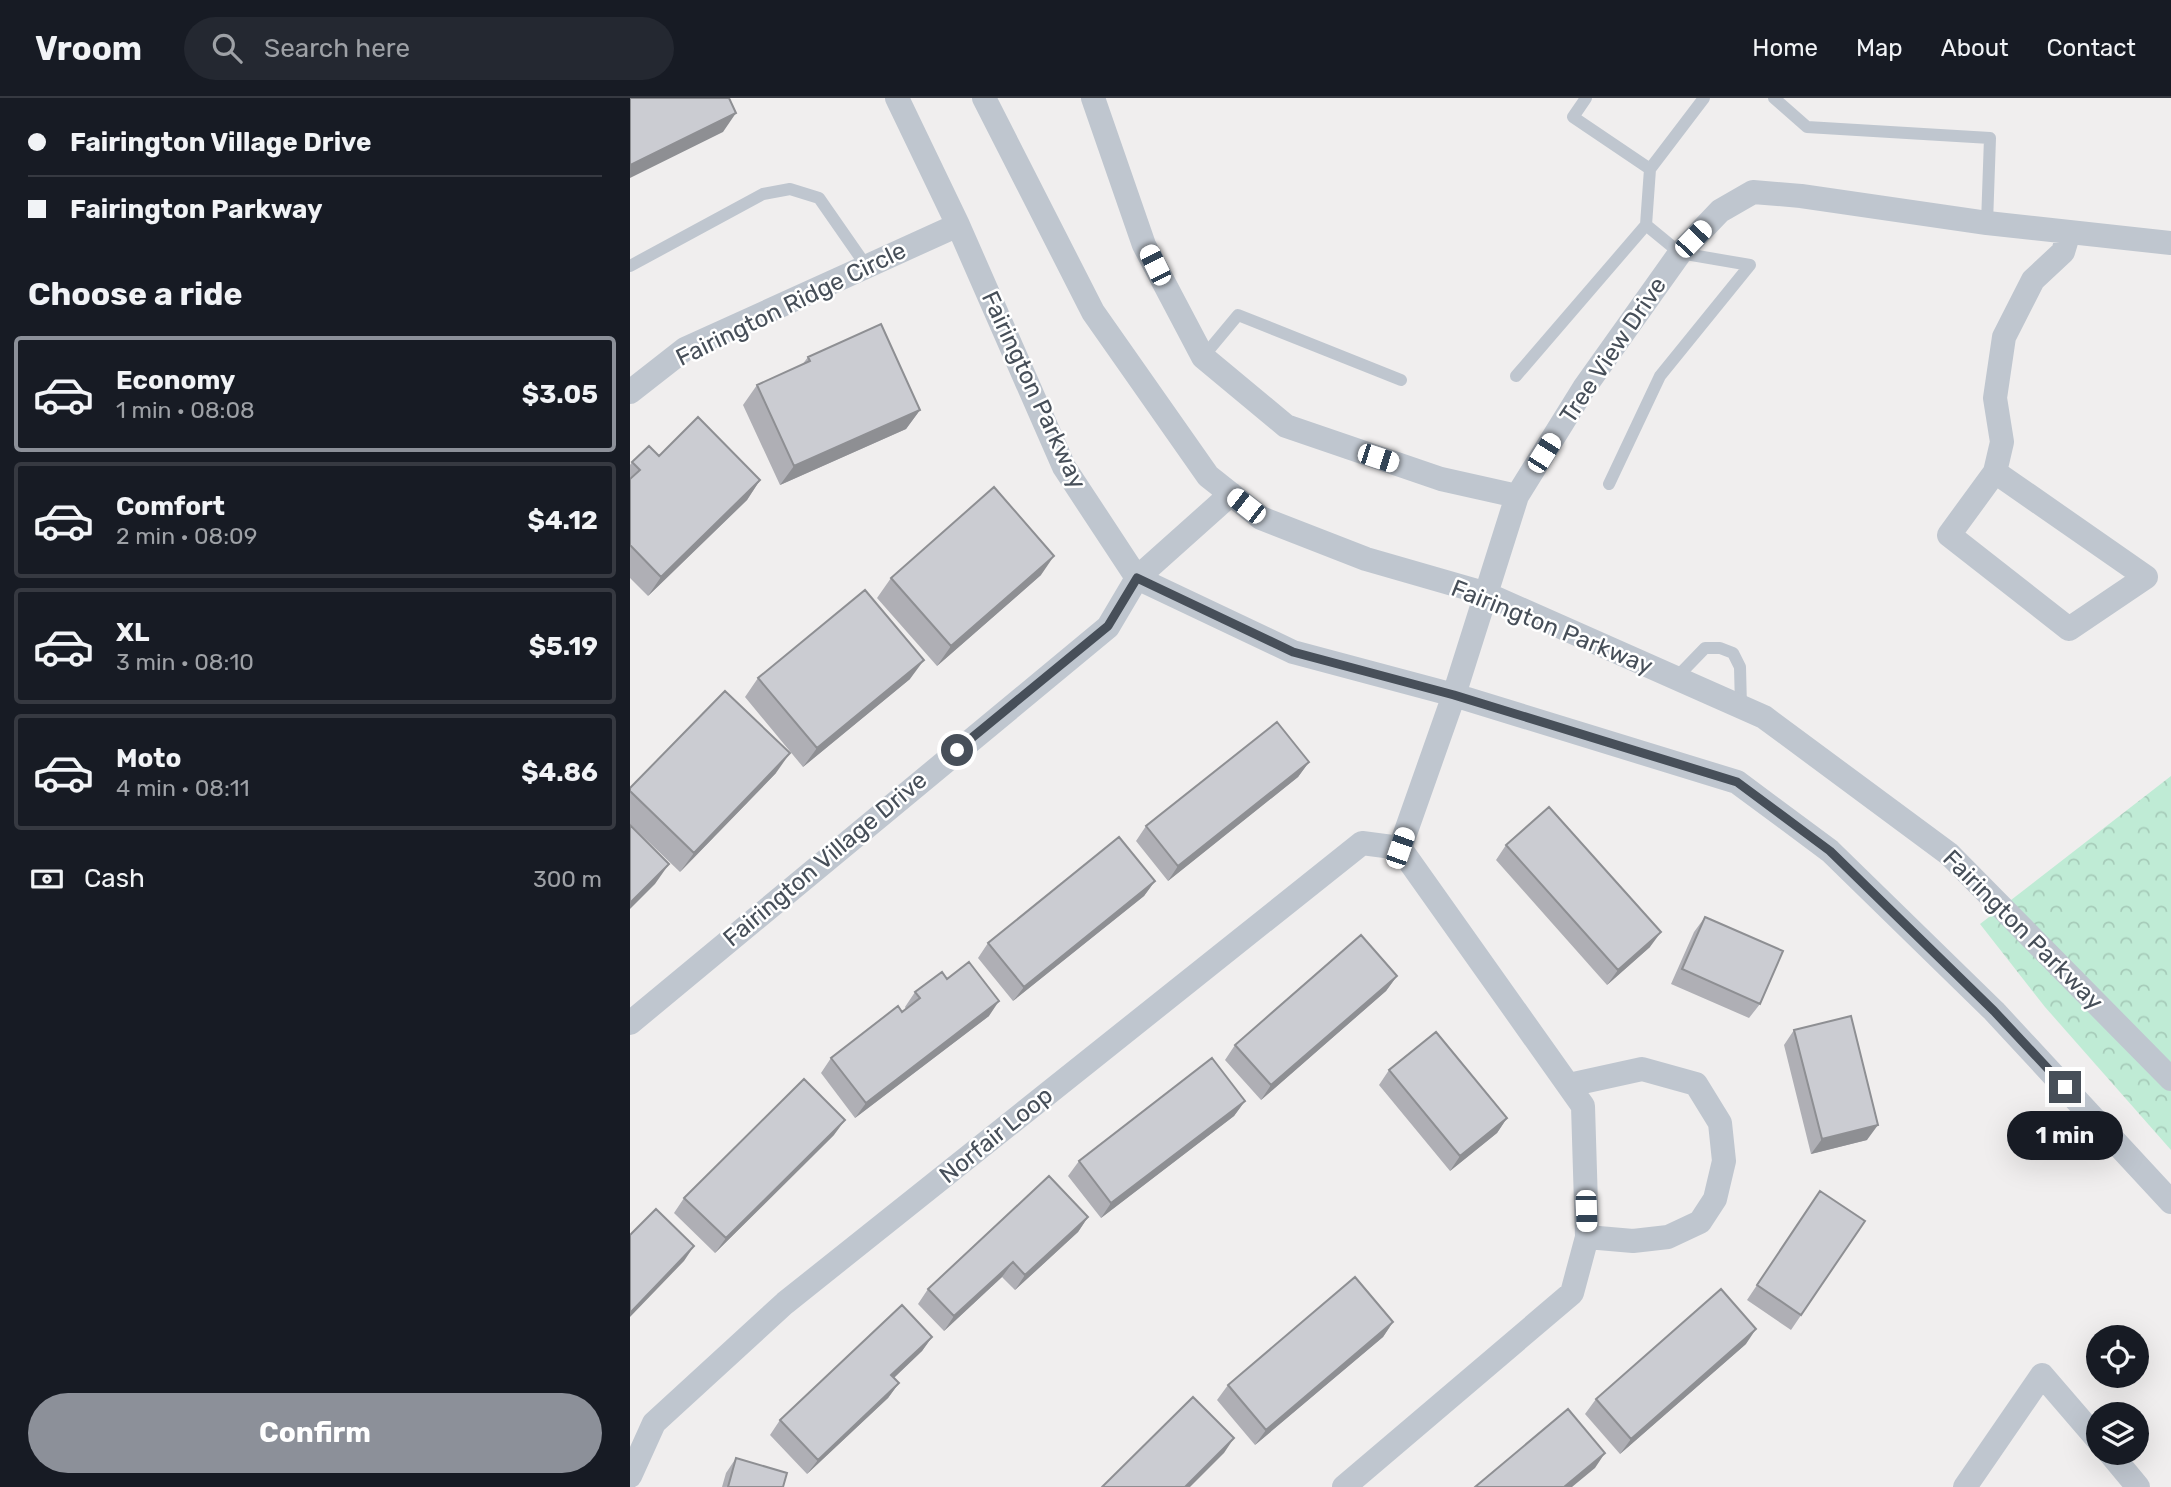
<!DOCTYPE html>
<html lang="en">
<head>
<meta charset="utf-8">
<style>
  :root { --surface:#171b24; --page:#242831; --text:#f1f3f6; --muted:#9ea1a6; --line:#363941; --accent:#8c9099 }
  body { margin:0; font-family:Rubik,sans-serif; background:var(--page); color:var(--text); height:100vh; display:flex; flex-direction:column; font-size:26px; white-space:nowrap }
  * { box-sizing:border-box; margin:0 }
  p { font-size:23px; color:var(--muted) }
  .icon { flex:none; width:38px; height:38px; fill:none; stroke:currentColor; stroke-width:2; stroke-linecap:round; stroke-linejoin:round }
  .map { position:relative; flex:1; overflow:hidden }
  .sheet { display:flex; flex-direction:column; background:var(--surface); width:630px }
  .sheet>* { flex:none }
  .top-card { display:grid; align-content:center; height:154px; padding:0 28px; background:var(--surface) }
  .buttons { position:absolute; left:1456px; top:1227px; display:grid; gap:14px }
  .buttons a { display:grid; place-items:center; width:63px; height:63px; border-radius:50%; background:var(--surface); box-shadow:0 7px 28px #0002; font-size:35px }
  .end { position:absolute; width:32px; height:32px; margin:-16px; border:9px solid #474f59; background:#fff; box-shadow:0 0 0 4px #fff }
  .from { border-radius:50% }
  .bubble { position:absolute; height:49px; border-radius:24px; background:var(--surface); box-shadow:0 7px 28px #0002; font-size:23px; font-weight:700; line-height:49px; text-align:center }
  .car { position:absolute; width:21px; height:42px; margin:-21px -10px; border-radius:9px; box-shadow:0 0 5px 2px #0007; background:linear-gradient(#fff 24%,#345 0 40%,#fff 0 76%,#345 0 86%,#fff 0) }
  .top-card b { display:flex; align-items:center; gap:24px; height:66px; font-size:26px }
  .top-card b+b { border-top:2px solid var(--line) }
  .top-card i { width:18px; height:18px; background:var(--text) }
  ul { padding:0; list-style:none }
  li { display:flex; align-items:center; gap:21px; height:116px; margin:0 14px 10px; padding:0 14px; border:4px solid var(--line); border-radius:7px }
  li div { flex:1 }
  li b { display:block; font-size:26px }
  li em { font-style:normal; font-weight:700 }
  li.selected { border-color:var(--accent) }
  li>.icon { width:63px; height:63px; stroke-width:1.5 }
  h2 { padding:0 28px; font-size:32px; line-height:84px }
  .pay { display:flex; align-items:center; gap:18px; height:77px; padding:0 28px; font-size:26px }
  .pay p { margin-inline-start:auto }
  .primary-button { display:flex; gap:14px; margin-top:auto; padding:14px 28px }
  .primary-button a { flex:1; height:80px; border-radius:42px; background:var(--accent); color:#fff; font-size:28px; font-weight:700; line-height:80px; text-align:center }
  header { display:flex; align-items:center; gap:42px; box-sizing:border-box; height:98px; padding:0 35px; background:var(--surface); border-bottom:2px solid var(--line) }
  header strong { font-size:33px }
  nav { display:flex; gap:38px; margin-inline-start:auto; font-size:24px }
  .search { width:490px; height:63px; background:var(--page); display:flex; align-items:center; gap:18px; box-sizing:border-box; padding:0 24px; border-radius:38px; color:var(--muted); font-size:26px }
  main { display:flex; flex:1; min-height:0 }
  .map>svg:first-child { display:block }
  .forest { fill:url(#forest-crowns) }
  .lines { fill:none; stroke-linecap:round; stroke-linejoin:round }
  .service { stroke:#bfc6cf; stroke-width:12 }
  .minor { stroke:#bfc6cf; stroke-width:24 }
  .wall { fill:#afafb5 }
  .shaded-wall { fill:#8e8f93 }
  .building { fill:#cbccd2; stroke:#8e8f93; stroke-width:2 }
  .route { stroke:#474f59; stroke-width:9 }
  .labels { text-anchor:middle; stroke-width:5; stroke-linejoin:round; paint-order:stroke }
  .street-label { font-size:24px; fill:#474f59; stroke:#fff }
</style>
</head>
<body>
<header>
<strong>Vroom</strong>
<div class="search"><svg class="icon" aria-label="search" viewBox="0 0 24 24"><circle cx="10" cy="10" r="6"/><path d="M15 15l6 6"/></svg>Search here</div>
<nav><a>Home</a><a>Map</a><a>About</a><a>Contact</a></nav>
</header>
<main>
<section class="sheet">
<div class="top-card">
<b><i class="from"></i>Fairington Village Drive</b>
<b><i></i>Fairington Parkway</b>
</div>
<h2>Choose a ride</h2>
<ul>
<li class="selected"><svg class="icon" aria-label="car" viewBox="0 0 24 24"><path d="M5 17H2v-5l4-1 3-4h7l3 4 3 1v5h-3M9 17h6M6 11h13"/><circle cx="7" cy="17" r="2"/><circle cx="17" cy="17" r="2"/></svg><div><b>Economy</b><p>1 min · 08:08</p></div><em>$3.05</em></li>
<li><svg class="icon" aria-label="car" viewBox="0 0 24 24"><path d="M5 17H2v-5l4-1 3-4h7l3 4 3 1v5h-3M9 17h6M6 11h13"/><circle cx="7" cy="17" r="2"/><circle cx="17" cy="17" r="2"/></svg><div><b>Comfort</b><p>2 min · 08:09</p></div><em>$4.12</em></li>
<li><svg class="icon" aria-label="car" viewBox="0 0 24 24"><path d="M5 17H2v-5l4-1 3-4h7l3 4 3 1v5h-3M9 17h6M6 11h13"/><circle cx="7" cy="17" r="2"/><circle cx="17" cy="17" r="2"/></svg><div><b>XL</b><p>3 min · 08:10</p></div><em>$5.19</em></li>
<li><svg class="icon" aria-label="car" viewBox="0 0 24 24"><path d="M5 17H2v-5l4-1 3-4h7l3 4 3 1v5h-3M9 17h6M6 11h13"/><circle cx="7" cy="17" r="2"/><circle cx="17" cy="17" r="2"/></svg><div><b>Moto</b><p>4 min · 08:11</p></div><em>$4.86</em></li>
</ul>
<div class="pay"><svg class="icon" aria-label="cash" viewBox="0 0 24 24"><path d="M3 7h18v10H3z"/><circle cx="12" cy="12" r="2"/></svg>Cash<p>300 m</p></div>
<div class="primary-button"><a>Confirm</a></div>
</section>
<div class="map">
<svg width="1541" height="1389" viewBox="0 0 1541 1389">
  <defs>
    <pattern id="forest-crowns" width="20" height="18" patternUnits="userSpaceOnUse" patternTransform="scale(1.75)"><rect width="20" height="18" fill="#bfebd5"/><path d="M2 6a3 3 0 1 1 6 0M12 15a3 3 0 1 1 6 0" fill="none" stroke="#a6cbb9"/></pattern>
  </defs>
  <rect width="100%" height="100%" fill="#f0eeee"/>
  <path class="forest" d="M1541 678V1052L1415 909 1350 826Z"/>
  <g class="lines">
    <path class="service" d="M956 0 943 19 1020 71
      M1144 0 1177 29 1360 40 1357 125
      M0 168 133 96 160 91 189 100 237 169
      M573 259 608 217 771 282
      M886 278 1016 127 1020 71 1074 0
      M979 386 1030 278 1120 167 1050 155 1016 127
      M1046 580 1075 550H1090L1103 555 1110 569 1111 609"/>
    <path class="minor" d="M267 0 328 127 434 369 507 480 663 554 824 597 1107 684 1200 753 1364 913 1541 1104
      M354 0 463 214 578 378 631 420 736 461 854 495 1134 619 1319 756 1541 981
      M463 0 514 147 573 259 656 328 811 381 887 398
      M0 294 55 251 328 127
      M1365 374 1516 479 1439 531 1319 437 1365 374 1372 344 1365 300 1374 239 1403 182 1433 154 1439 134
      M770 750 824 597 887 398 954 290 1050 155 1090 113 1123 94 1171 98 1357 125 1541 145
      M0 925 478 529 507 480 601 396
      M939 987 1012 971 1066 986 1090 1025 1094 1063 1085 1101 1070 1124 1038 1139 1003 1143 957 1139
      M1479 1354 1508 1389
      M0 1378 24 1325 155 1205 732 745 770 750 953 1008 957 1139 942 1195 714 1389
      M1335 1389 1412 1277 1468 1342"/>
  </g>
  <path class="wall" d="M178 259 290 312 276 331 150 387 113 307 127 287 172 267Z
    M29 358 130 382 117 402 18 498 0 480V367L2 364Z
    M411 477 307 568 247 500 261 480Z
    M128 580 280 581 173 669 115 599Z
    M679 664 668 679 538 783 506 743 516 728Z
    M146 675 50 774 0 726V690Z
    M876 747 1020 849 977 887 866 762Z
    M525 783 514 798 383 903 348 860 358 845Z
    M1075 819 1130 906 1119 920 1041 886 1064 834Z
    M767 878 756 893 631 1002 595 962 605 947Z
    M317 881 359 918 225 1020 191 975 201 960 276 911 275 909 285 894Z
    M1164 932 1237 1042 1181 1056 1154 947Z
    M759 972 877 1020 867 1035 820 1073 749 987Z
    M615 1003 604 1018 471 1120 438 1078 449 1063Z
    M204 1037 85 1155 44 1115 54 1100Z
    M1190 1093 1235 1123 1161 1232 1117 1202Z
    M458 1119 448 1134 385 1192 372 1179 314 1233 288 1206 298 1191Z
    M763 1224 753 1239 625 1347 587 1302 598 1287Z
    M302 1239 292 1253 264 1280 269 1285 258 1300 177 1376 140 1337 150 1322Z
    M1116 1246 990 1356 955 1316 966 1301Z
    M106 1360 153 1389H92L96 1375Z"/>
  <path class="shaded-wall" d="M106 15 93 34 0 80V67Z
    M290 312 276 331 150 387 164 368Z
    M130 382 117 402 18 498 31 479Z
    M424 458 411 477 307 568 321 548Z
    M294 562 280 581 173 669 187 650Z
    M160 655 146 675 50 774 64 755Z
    M679 664 668 679 538 783 548 768Z
    M39 766 25 786 0 811V805Z
    M525 783 514 798 383 903 394 889Z
    M1031 834 1020 849 977 887 988 872Z
    M767 878 756 893 631 1002 641 987Z
    M369 903 359 918 225 1020 236 1005Z
    M615 1003 604 1018 471 1120 481 1105Z
    M877 1020 867 1035 820 1073 830 1058Z
    M215 1022 204 1037 85 1155 96 1140Z
    M1248 1027 1237 1042 1181 1056 1192 1041Z
    M458 1119 448 1134 385 1192 395 1177Z
    M64 1148 54 1163 0 1219V1215Z
    M383 1164 372 1179 314 1233 324 1218Z
    M763 1224 753 1239 625 1347 636 1332Z
    M1126 1231 1116 1246 990 1356 1001 1341Z
    M302 1239 292 1253 251 1292 261 1277Z
    M269 1285 258 1300 177 1376 188 1362Z
    M604 1340 594 1355 560 1389H555Z
    M975 1355 965 1370 942 1389H934Z"/>
  <path class="building" d="M0 0H99L106 15 0 67Z
    M251 226 290 312 164 368 127 287 180 263 178 259Z
    M68 319 130 382 31 479 0 447V381L10 372 2 364 19 348 29 358Z
    M364 389 424 458 321 548 261 480Z
    M235 492 294 562 187 650 128 580Z
    M95 593 160 655 64 755 0 693V690Z
    M647 624 679 664 548 768 516 728Z
    M919 709 1031 834 988 872 876 747Z
    M0 727 39 766 0 805Z
    M489 739 525 783 394 889 358 845Z
    M1075 819 1153 853 1130 906 1052 871Z
    M731 837 767 878 641 987 605 947Z
    M339 864 369 903 236 1005 201 960 268 908 272 914 290 900 285 894 312 874 317 881Z
    M1221 918 1248 1027 1192 1041 1164 932Z
    M806 934 877 1020 830 1058 759 972Z
    M582 960 615 1003 481 1105 449 1063Z
    M174 981 215 1022 96 1140 54 1100Z
    M419 1078 458 1119 395 1177 383 1164 324 1218 298 1191Z
    M1190 1093 1235 1123 1171 1217 1127 1187Z
    M26 1111 64 1148 0 1215V1137Z
    M725 1179 763 1224 636 1332 598 1287Z
    M1091 1191 1126 1231 1001 1341 966 1301Z
    M272 1207 302 1239 261 1277 269 1285 188 1362 150 1322Z
    M563 1299 604 1340 555 1389H472Z
    M938 1311 975 1355 934 1389H845Z
    M106 1360 157 1375 153 1389H98Z"/>
  <g class="lines">
    <path class="route" d="M327 652 478 528 507 480 663 554 824 597 1107 684 1200 753 1364 913 1435 989"/>
  </g>
  <g class="labels">
    <g class="street-label">
      <text transform="translate(161 206) rotate(-26)" y="8">Fairington Ridge Circle</text>
      <text transform="translate(983 252) rotate(-56)" y="8">Tree View Drive</text>
      <text transform="translate(404 292) rotate(65)" y="8">Fairington Parkway</text>
      <text transform="translate(922 529) rotate(22)" y="8">Fairington Parkway</text>
      <text transform="translate(195 761) rotate(-40)" y="8">Fairington Village Drive</text>
      <text transform="translate(1393 832) rotate(45)" y="8">Fairington Parkway</text>
      <text transform="translate(366 1037) rotate(-39)" y="8">Norfair Loop</text>
    </g>
  </g>
</svg>
<div class="buttons">
<a><svg class="icon" aria-label="locate" viewBox="0 0 24 24"><circle cx="12" cy="12" r="6"/><path d="M12 2v4M12 18v4M2 12h4M18 12h4"/></svg></a>
<a><svg class="icon" aria-label="layers" viewBox="0 0 24 24"><path d="M12 4l9 5-9 5-9-5zM3 14l9 5 9-5"/></svg></a>
</div>
<i class="end from" style="left:327px;top:652px"></i>
<i class="end" style="left:1435px;top:989px"></i>
<div class="bubble" style="left:1377px;top:1013px;width:116px">1 min</div>
<i class="car" style="left:1063px;top:141px;rotate:44deg"></i>
<i class="car" style="left:525px;top:167px;rotate:334deg"></i>
<i class="car" style="left:914px;top:355px;rotate:32deg"></i>
<i class="car" style="left:748px;top:360px;rotate:108deg"></i>
<i class="car" style="left:616px;top:408px;rotate:308deg"></i>
<i class="car" style="left:770px;top:750px;rotate:19deg"></i>
<i class="car" style="left:956px;top:1113px;rotate:178deg"></i>
</div>
</main>
</body>
</html>
